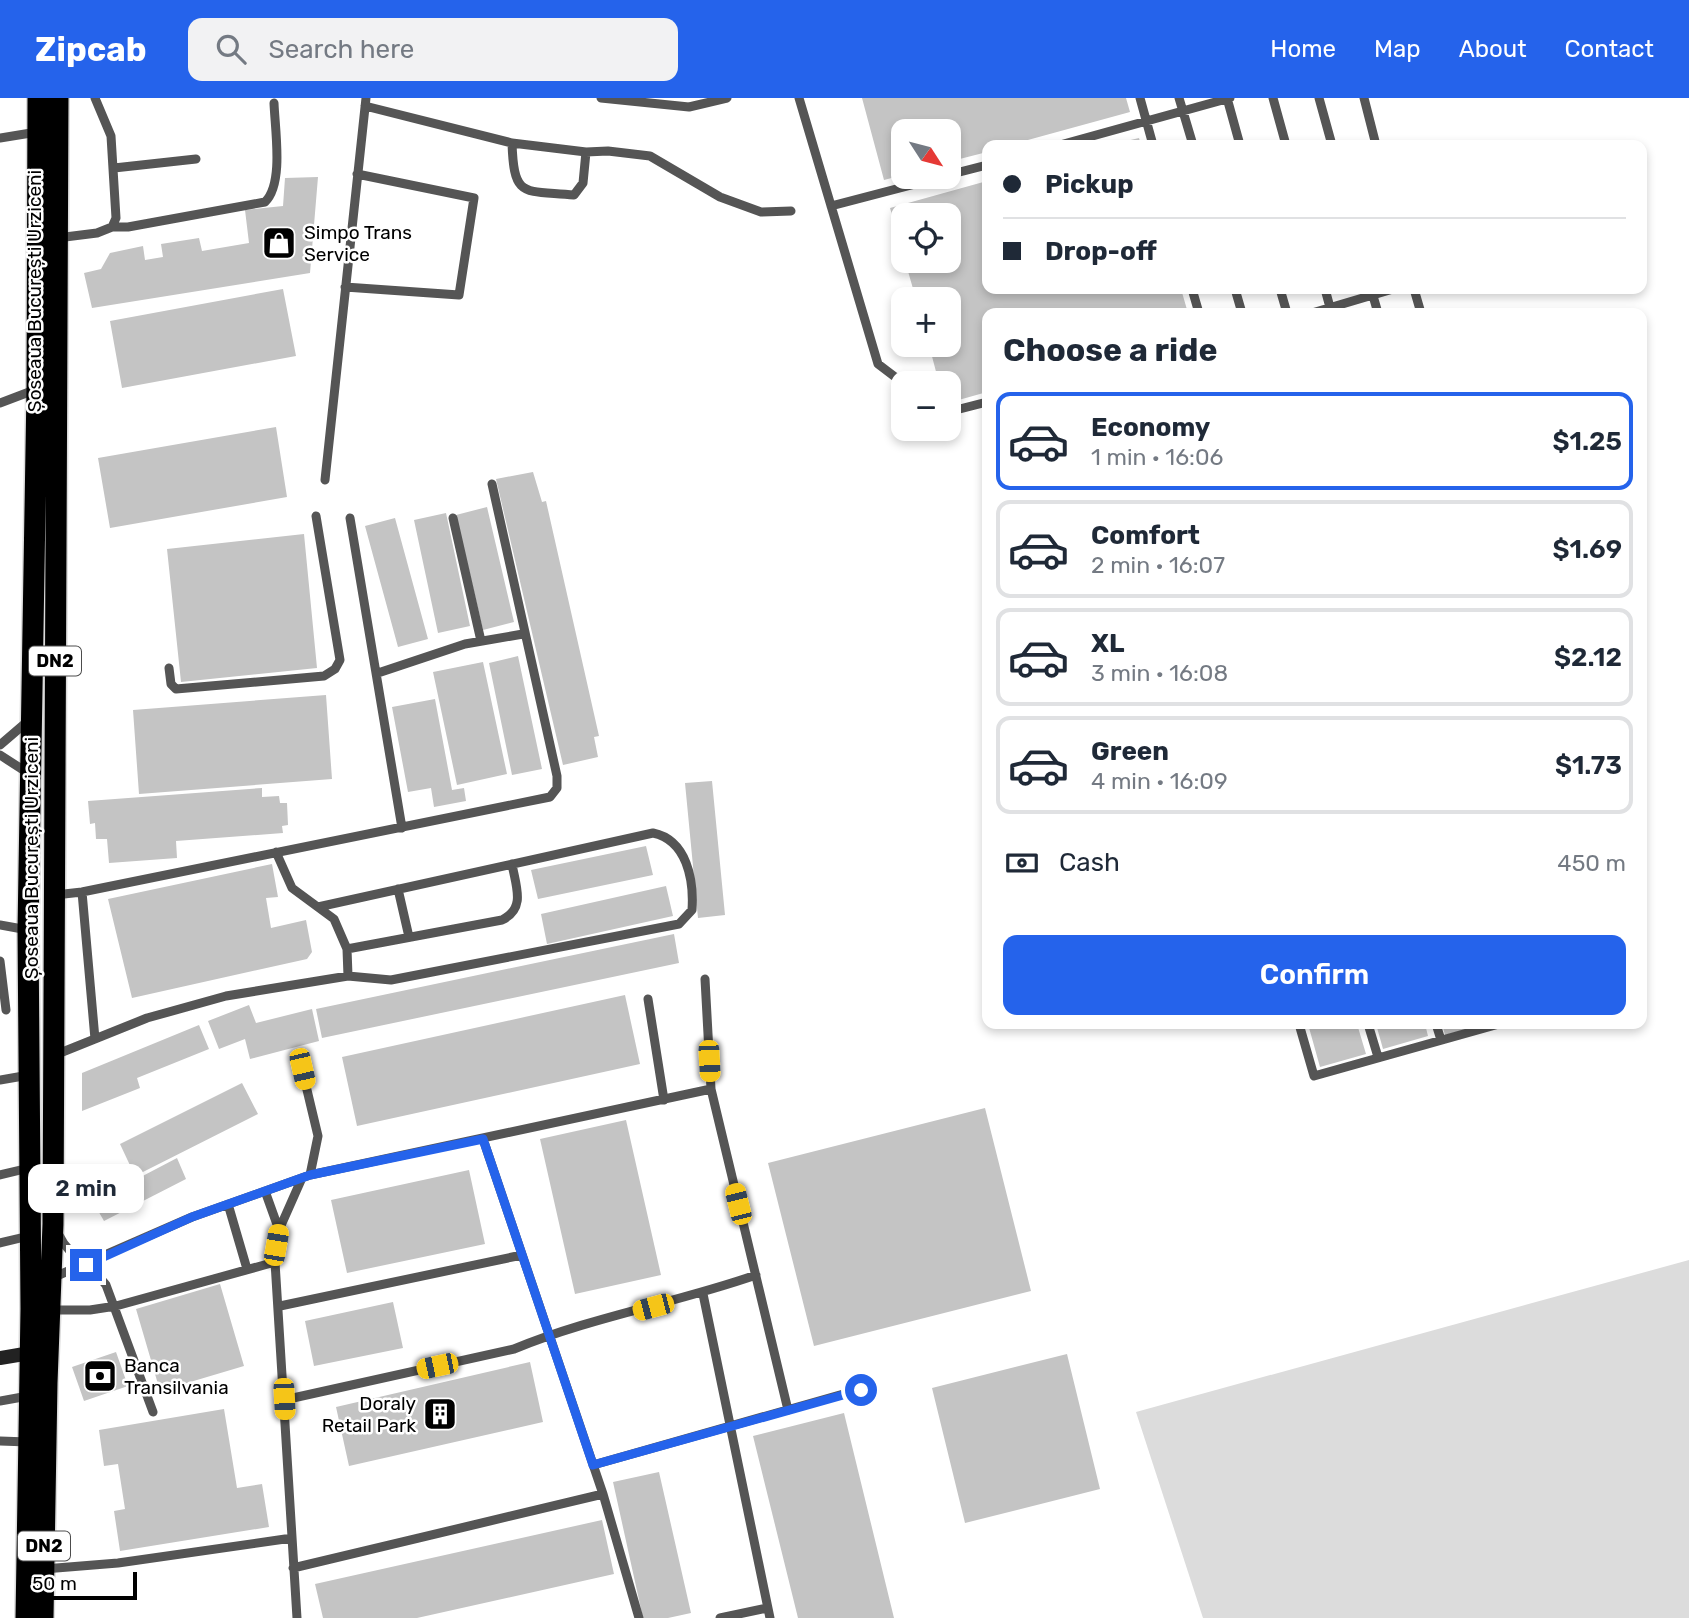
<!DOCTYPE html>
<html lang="en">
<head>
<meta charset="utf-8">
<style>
  :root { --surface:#fff; --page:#f2f2f3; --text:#1f2937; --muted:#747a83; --line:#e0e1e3; --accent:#2563eb }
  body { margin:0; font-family:Rubik,sans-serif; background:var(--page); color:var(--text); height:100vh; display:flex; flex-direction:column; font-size:26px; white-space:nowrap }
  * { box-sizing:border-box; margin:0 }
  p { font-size:23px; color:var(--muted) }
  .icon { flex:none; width:38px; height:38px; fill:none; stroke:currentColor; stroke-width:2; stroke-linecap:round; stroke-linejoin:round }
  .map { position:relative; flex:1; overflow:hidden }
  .side { position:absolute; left:982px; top:210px; width:665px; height:721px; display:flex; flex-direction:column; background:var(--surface); border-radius:14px; box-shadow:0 4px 10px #0003 }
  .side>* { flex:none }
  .banner { position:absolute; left:982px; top:42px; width:665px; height:154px; border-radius:14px; box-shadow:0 4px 10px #0003; display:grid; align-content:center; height:154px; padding:0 21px; background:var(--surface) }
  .needle { width:46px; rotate:126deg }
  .tools { position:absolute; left:891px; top:21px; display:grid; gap:14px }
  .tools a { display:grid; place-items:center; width:70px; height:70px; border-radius:14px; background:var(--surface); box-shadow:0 4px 10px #0003; font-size:35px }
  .scale { position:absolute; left:21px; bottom:18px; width:116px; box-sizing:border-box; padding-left:7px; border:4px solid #000; border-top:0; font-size:19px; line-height:24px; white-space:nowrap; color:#000; -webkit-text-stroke:5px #fff; paint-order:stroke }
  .end { position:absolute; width:32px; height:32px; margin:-16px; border:9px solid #2563eb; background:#fff; box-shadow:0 0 0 4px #fff }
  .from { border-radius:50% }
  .bubble { position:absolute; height:49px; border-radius:14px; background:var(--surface); box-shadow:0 4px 10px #0003; font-size:23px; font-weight:600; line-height:49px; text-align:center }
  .car { position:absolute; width:21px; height:42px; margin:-21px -10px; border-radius:9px; box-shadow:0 0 5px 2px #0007; background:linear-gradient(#f5c518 24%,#345 0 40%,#f5c518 0 76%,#345 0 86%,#f5c518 0) }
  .banner b { display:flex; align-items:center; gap:24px; height:66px; font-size:26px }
  .banner b+b { border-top:2px solid var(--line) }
  .banner i { width:18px; height:18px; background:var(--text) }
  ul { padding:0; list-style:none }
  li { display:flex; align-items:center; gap:21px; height:98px; margin:0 14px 10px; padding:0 7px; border:4px solid var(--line); border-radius:14px }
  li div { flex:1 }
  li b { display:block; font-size:26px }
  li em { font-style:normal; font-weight:600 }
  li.current { border-color:var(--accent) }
  li>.icon { width:63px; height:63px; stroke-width:1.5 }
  h2 { padding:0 21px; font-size:32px; line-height:84px }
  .pay { display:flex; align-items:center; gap:18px; height:77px; padding:0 21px; font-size:26px }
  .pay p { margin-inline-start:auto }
  .button { display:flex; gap:14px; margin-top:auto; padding:14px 21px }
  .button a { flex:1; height:80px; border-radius:14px; background:var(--accent); color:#fff; font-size:28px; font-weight:600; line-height:80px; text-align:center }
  header { display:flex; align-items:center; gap:42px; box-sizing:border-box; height:98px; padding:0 35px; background:var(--accent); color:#fff }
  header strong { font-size:33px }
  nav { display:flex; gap:38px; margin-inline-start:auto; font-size:24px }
  .search { width:490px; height:63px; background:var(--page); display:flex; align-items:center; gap:18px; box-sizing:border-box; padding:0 24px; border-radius:14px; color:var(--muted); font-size:26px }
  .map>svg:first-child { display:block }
  .green { fill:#dcdcdc }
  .building { fill:#c4c4c4 }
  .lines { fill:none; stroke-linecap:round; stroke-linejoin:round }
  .highway-casing { stroke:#dbdbdb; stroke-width:24 }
  .lane { stroke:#555; stroke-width:9 }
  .secondary { stroke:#222; stroke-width:14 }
  .highway { stroke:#000; stroke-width:21 }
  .route { stroke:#2563eb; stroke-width:9 }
  .labels { text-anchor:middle; stroke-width:5; stroke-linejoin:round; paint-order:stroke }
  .shield { fill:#fff; stroke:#4c4c4c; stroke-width:2 }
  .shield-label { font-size:18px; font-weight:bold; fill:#000 }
  .poi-label { font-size:19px; fill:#000; stroke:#fff; text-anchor:start }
  .street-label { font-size:19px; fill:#000; stroke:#fff }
</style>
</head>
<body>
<header>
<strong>Zipcab</strong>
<div class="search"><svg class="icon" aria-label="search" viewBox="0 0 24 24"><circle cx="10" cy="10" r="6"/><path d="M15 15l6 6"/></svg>Search here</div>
<nav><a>Home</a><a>Map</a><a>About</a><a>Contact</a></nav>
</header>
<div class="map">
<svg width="1689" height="1520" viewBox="0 0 1689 1520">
  <rect width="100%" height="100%" fill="#fff"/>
  <path class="green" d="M1689 1162V1520H1203L1136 1314Z"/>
  <path class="building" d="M862 0H1126L1130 14 1010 47H987V54L948 64V33H903V77L884 82Z
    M1139 40 1141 47H1114V46Z
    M318 79 310 175 92 210 84 175 101 171 110 155 143 148 145 162 163 159 161 146 199 140 202 153 249 145 245 112 283 108 285 80Z
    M987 83V191H1181L1188 215H987V294L948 305V285H939L929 247H948V201H916L905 163H948V117H903L902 152 890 110Z
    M283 191 296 258 122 290 110 223Z
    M276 329 287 399 110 430 98 360Z
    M533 374 542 404 546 403 599 638 594 639 598 659 563 667 496 381Z
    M487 409 514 524 483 532 456 417Z
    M446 415 470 528 438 535 414 422Z
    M395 420 428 541 398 549 365 428Z
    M304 436 317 570 181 584 167 451Z
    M518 558 542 671 512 677 489 565Z
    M483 564 507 676 457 687 433 574Z
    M326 597 332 681 139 696 133 612Z
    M435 601 452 692 464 690 466 703 434 709 431 690 408 694 392 609Z
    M712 683 725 817 698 820 685 685Z
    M262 690V699L279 698 280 705H287L288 727 282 728 283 735 176 743 177 760 109 765 107 741H96L95 725 90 726 88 703Z
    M646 748 653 777 538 801 531 772Z
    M272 766 278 799 266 800 271 830 306 822 312 854 307 861 132 900 108 801Z
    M666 788 673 818 547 846 541 816Z
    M674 836 679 865 322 940 316 911Z
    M625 897 640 966 357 1028 342 959Z
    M249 907 256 925 312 911 319 943 250 961 245 941 219 951 208 923Z
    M1308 926H1357L1366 956 1320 969Z
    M1376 926H1425L1428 938 1383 951Z
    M1442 926H1482V927L1445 937Z
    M199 927 209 951 137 980 140 990 82 1013V975Z
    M242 985 258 1016 135 1078 120 1046Z
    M985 1010 1031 1193 814 1248 768 1065Z
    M626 1022 661 1177 575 1196 540 1041Z
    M177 1060 186 1081 104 1123 93 1104Z
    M469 1072 485 1146 347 1175 331 1102Z
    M220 1186 244 1268 160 1293 136 1211Z
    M393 1204 403 1250 314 1268 305 1223Z
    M116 1254 128 1288 84 1303 72 1269Z
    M1067 1256 1100 1391 965 1425 932 1290Z
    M530 1264 543 1324 349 1368 336 1309Z
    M224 1311 237 1390 262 1386 269 1429 120 1453 114 1413 125 1411 118 1366 104 1368 99 1332Z
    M844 1315 894 1520H798L753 1338Z
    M659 1374 691 1515 668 1520H643L613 1384Z
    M602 1422 614 1476 417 1520H323L315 1486Z"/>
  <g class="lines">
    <defs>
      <path id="highway" d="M26 1520 31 1211 28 832 37 291 38 0
        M43 1520 47 1285 53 1126 58 0"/>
    </defs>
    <use href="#highway" class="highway-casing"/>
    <path class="lane" d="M601 0 689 9 727 0
      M799 0 878 266 903 285
      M1140 0 1153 47
      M1179 0 1193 47
      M1227 0 1240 47
      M1273 0 1286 47
      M1319 0 1332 47
      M1364 0 1376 47
      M365 8 512 45 586 54 608 53 650 58 720 99 761 114 791 113
      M0 40 37 34
      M512 45C514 101 523 92 574 97L583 85 586 54
      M1060 47 1230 0
      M114 70 196 61
      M948 77 987 67
      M831 108 942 79
      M112 129H128L265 104C284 86 275 32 274 5
      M57 140 97 135 112 129 116 120 111 38 95 0
      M345 189 459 197 474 100 357 76
      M1192 191 1199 215
      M1235 191 1242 215
      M1280 191 1287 215
      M1325 191 1331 213
      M1371 191 1378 215
      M1414 191 1421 215
      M1312 215 1393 191
      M0 305 37 291
      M948 314 987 304
      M325 382 366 0
      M350 420 402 730
      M453 420 481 543
      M169 570 171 586 176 591 324 578 335 571 340 562 316 418
      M378 575 465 546 523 536
      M0 647 28 623
      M0 657 31 677
      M276 754 292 790 334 821 347 851 348 878
      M398 791 409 839
      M82 794 95 941
      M55 797 82 794 550 699 557 690V678L492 386
      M0 827 28 832
      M347 851 502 822C526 810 516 789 512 766
      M0 863 6 912
      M705 881 711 991 788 1312
      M648 901 664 1002
      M1299 926 1314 978 1499 926
      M1368 926 1378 959
      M1436 926 1441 942
      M55 957 147 920 226 898 348 878 391 882 679 826 692 812C694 782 687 742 653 735L318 809
      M302 971 318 1038 310 1077
      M0 982 29 977
      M483 1041 603 1396 639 1520
      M0 1077 29 1070
      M265 1093 279 1132
      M228 1106 247 1171
      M59 1137C69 1159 92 1168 106 1187L153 1314
      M0 1145 29 1138
      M52 1180 192 1119 310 1077 711 991
      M703 1196 770 1520
      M280 1208 522 1157
      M51 1212H90L116 1208 275 1164
      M284 1302 514 1251C591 1219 676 1205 756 1177
      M0 1303 28 1298
      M0 1343 28 1344
      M593 1367 861 1291
      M293 1470 603 1396
      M44 1471 118 1465 292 1440
      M297 1520 275 1164 279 1132 302 1080
      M720 1520 767 1510"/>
    <path class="secondary" d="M0 1260 36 1254"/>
    <use href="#highway" class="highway"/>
  </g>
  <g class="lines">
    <path class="route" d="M86 1167 192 1119 310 1077 483 1041 593 1367 861 1292"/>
  </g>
  <defs>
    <symbol id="shop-square" viewBox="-11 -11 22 22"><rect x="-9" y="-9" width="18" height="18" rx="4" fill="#000" stroke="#fff"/><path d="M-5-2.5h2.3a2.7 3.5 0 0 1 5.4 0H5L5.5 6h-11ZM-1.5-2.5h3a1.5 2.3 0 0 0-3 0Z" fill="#fff"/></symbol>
    <symbol id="bank-square" viewBox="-11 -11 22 22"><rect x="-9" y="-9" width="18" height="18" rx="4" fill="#000" stroke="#fff"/><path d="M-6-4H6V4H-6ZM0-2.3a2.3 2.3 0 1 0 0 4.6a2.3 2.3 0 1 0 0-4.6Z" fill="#fff"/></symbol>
    <symbol id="building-square" viewBox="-11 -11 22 22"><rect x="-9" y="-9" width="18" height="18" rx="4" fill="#000" stroke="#fff"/><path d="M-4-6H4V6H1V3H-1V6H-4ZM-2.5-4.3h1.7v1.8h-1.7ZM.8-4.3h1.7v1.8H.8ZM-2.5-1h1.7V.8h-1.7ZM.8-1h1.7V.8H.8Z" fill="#fff"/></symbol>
  </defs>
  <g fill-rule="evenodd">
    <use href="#shop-square" x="260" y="126" width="38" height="38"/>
    <use href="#bank-square" x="81" y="1259" width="38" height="38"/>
    <use href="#building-square" x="421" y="1297" width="38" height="38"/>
  </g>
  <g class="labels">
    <g class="shield">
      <rect x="29" y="548.5" width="52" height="29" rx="5"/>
      <rect x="18" y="1433.5" width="52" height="29" rx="5"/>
    </g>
    <g class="shield-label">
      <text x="55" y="569">DN2</text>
      <text x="44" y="1454">DN2</text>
    </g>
    <g class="poi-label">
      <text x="304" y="141">Simpo Trans<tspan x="304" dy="22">Service</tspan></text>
      <text x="124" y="1274">Banca<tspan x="124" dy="22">Transilvania</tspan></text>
      <text x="416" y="1312" text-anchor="end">Doraly<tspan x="416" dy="22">Retail Park</tspan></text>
    </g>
    <g class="street-label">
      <text transform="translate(34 193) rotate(-90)" y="7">Șoseaua București Urziceni</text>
      <text transform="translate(31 760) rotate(-90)" y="7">Șoseaua București Urziceni</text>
    </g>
  </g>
</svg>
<div class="tools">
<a><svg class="needle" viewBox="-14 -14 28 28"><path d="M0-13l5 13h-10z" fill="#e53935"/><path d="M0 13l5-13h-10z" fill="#747a83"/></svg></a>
<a><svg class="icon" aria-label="locate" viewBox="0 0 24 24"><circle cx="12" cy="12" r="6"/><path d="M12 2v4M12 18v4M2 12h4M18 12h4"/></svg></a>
<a>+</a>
<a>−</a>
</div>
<div class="scale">50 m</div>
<i class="end from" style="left:861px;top:1292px"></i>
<i class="end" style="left:86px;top:1167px"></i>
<div class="bubble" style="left:28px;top:1066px;width:116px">2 min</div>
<i class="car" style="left:709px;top:963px;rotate:177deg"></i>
<i class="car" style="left:302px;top:971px;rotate:167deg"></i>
<i class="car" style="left:738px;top:1106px;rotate:346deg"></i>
<i class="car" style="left:276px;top:1147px;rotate:10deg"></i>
<i class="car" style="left:653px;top:1209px;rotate:255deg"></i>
<i class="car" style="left:437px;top:1268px;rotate:258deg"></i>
<i class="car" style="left:284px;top:1301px;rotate:177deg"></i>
<div class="banner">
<b><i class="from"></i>Pickup</b>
<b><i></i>Drop-off</b>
</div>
<section class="side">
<h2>Choose a ride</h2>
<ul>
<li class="current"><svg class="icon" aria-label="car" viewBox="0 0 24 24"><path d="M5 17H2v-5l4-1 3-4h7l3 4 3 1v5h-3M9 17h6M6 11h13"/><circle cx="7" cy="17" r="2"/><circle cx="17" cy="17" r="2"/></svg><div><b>Economy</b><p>1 min · 16:06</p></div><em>$1.25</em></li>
<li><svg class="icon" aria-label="car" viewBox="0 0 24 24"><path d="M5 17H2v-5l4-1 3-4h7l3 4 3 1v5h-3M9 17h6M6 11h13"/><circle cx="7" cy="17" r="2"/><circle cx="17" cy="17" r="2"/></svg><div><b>Comfort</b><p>2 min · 16:07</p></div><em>$1.69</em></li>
<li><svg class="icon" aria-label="car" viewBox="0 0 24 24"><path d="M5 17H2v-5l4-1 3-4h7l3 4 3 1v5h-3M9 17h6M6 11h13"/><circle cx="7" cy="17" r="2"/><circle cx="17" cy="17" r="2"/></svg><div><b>XL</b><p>3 min · 16:08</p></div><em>$2.12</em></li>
<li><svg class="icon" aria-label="car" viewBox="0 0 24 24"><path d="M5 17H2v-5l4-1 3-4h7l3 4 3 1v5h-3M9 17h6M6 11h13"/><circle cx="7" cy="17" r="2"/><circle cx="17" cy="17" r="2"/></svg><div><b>Green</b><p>4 min · 16:09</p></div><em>$1.73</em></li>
</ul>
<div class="pay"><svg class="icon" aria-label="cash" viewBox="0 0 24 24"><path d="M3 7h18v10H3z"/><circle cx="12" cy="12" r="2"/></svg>Cash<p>450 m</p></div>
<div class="button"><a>Confirm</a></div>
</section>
</div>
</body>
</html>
